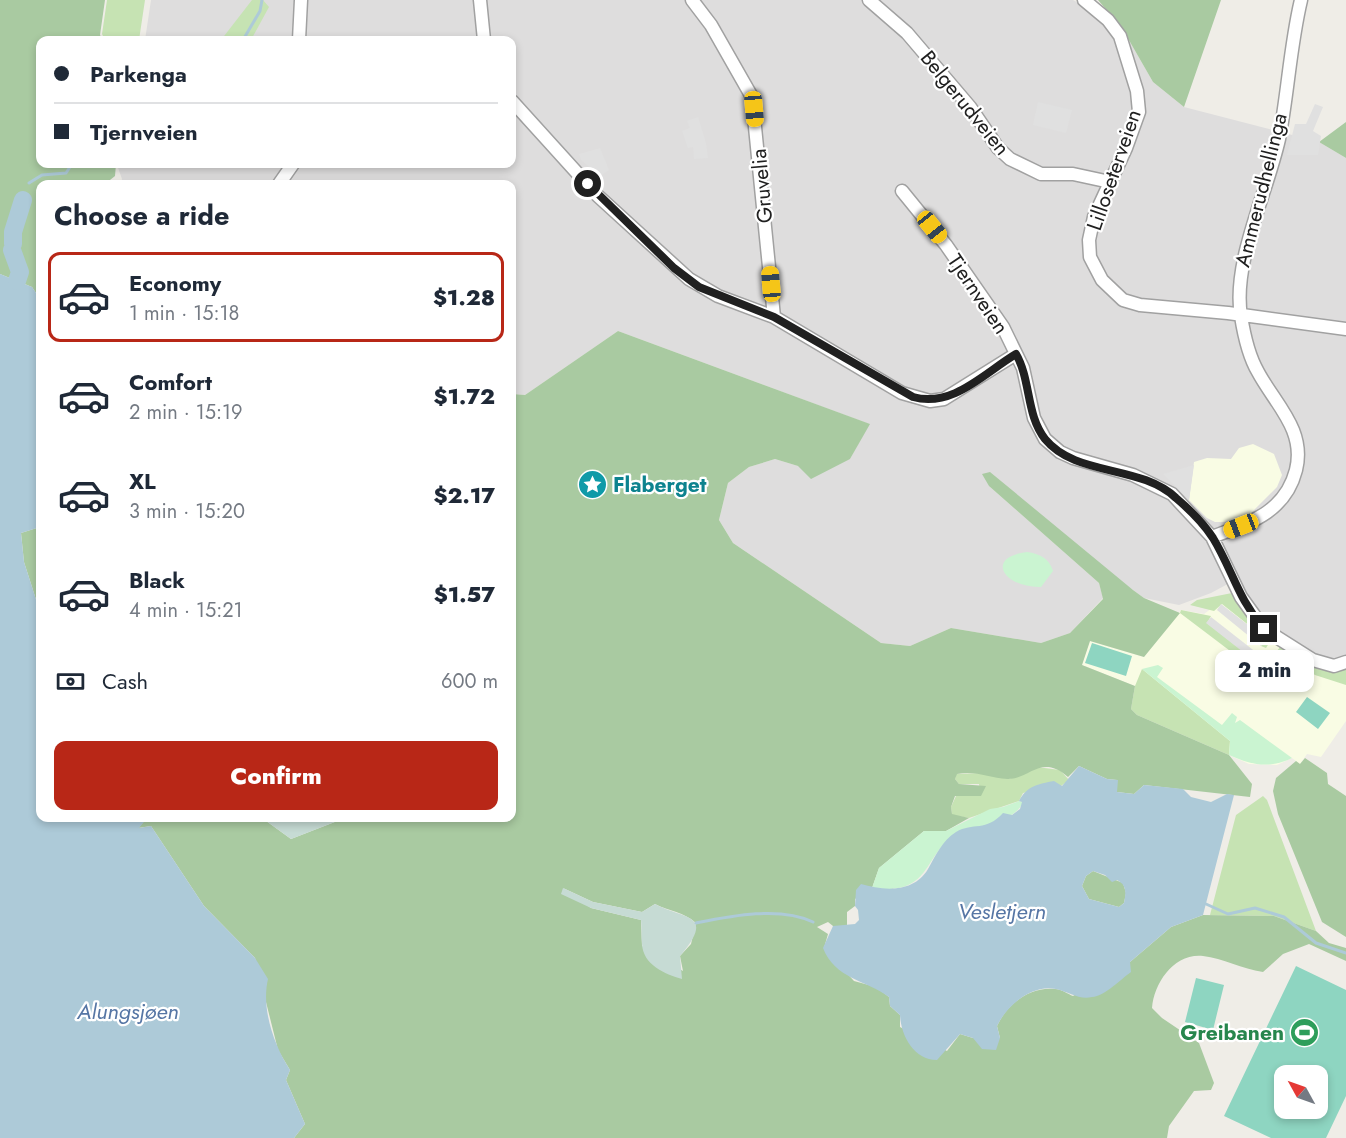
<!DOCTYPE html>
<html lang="en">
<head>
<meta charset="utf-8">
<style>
  :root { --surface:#fff; --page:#f2f2f3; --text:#1f2937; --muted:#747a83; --line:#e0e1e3; --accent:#b82717 }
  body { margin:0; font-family:Jost,sans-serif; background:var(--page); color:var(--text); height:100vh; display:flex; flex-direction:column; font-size:22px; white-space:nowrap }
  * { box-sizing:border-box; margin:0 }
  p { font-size:20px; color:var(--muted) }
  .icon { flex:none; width:33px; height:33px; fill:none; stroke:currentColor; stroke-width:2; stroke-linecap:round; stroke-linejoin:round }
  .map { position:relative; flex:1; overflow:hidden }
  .panel { position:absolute; left:36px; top:180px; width:480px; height:642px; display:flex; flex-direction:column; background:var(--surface); border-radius:12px; box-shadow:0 3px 9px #0003 }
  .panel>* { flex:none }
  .guide { position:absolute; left:36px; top:36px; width:480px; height:132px; border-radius:12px; box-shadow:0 3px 9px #0003; display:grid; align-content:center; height:132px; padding:0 18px; background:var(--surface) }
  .needle { width:39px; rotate:310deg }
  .buttons { position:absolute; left:1274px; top:1065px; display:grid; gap:12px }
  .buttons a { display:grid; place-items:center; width:54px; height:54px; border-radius:12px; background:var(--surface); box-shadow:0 3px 9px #0003; font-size:30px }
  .end { position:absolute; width:27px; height:27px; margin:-14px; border:8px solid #202020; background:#fff; box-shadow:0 0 0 3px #fff }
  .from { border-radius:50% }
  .bubble { position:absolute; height:42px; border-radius:12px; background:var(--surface); box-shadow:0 3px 9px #0003; font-size:20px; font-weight:800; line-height:42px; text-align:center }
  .car { position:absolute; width:18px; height:36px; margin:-18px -9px; border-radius:8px; box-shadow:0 0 4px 2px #0007; background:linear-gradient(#f5c518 24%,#345 0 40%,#f5c518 0 76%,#345 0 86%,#f5c518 0) }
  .guide b { display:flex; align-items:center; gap:21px; height:57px; font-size:22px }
  .guide b+b { border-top:2px solid var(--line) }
  .guide i { width:15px; height:15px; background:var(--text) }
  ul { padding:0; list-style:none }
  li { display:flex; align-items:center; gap:18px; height:90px; margin:0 12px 9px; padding:0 6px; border:3px solid transparent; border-radius:12px }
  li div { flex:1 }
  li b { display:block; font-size:22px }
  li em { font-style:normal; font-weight:800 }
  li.current { border-color:var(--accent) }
  li>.icon { width:54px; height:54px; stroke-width:1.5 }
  h2 { padding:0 18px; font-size:27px; line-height:72px }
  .pay { display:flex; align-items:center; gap:15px; height:66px; padding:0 18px; font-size:22px }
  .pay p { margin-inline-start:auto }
  .button { display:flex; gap:12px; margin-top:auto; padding:12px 18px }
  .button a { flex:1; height:69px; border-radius:12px; background:var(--accent); color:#fff; font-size:24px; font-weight:800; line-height:69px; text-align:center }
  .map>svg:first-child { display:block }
  .residential { fill:#dedddd }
  .education { fill:#f9fce4 }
  .grass { fill:#c6e3b3 }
  .forest { fill:#a9caa1; fill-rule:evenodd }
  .wetland { fill:#c6dbd4 }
  .park { fill:#caf4d1 }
  .pitch { fill:#8ed5c1; fill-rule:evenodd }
  .parking { fill:#e0e0e0 }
  .water { fill:#adcad8; fill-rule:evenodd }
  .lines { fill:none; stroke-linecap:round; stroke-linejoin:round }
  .stream { stroke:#adcad8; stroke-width:3 }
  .river { stroke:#adcad8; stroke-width:18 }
  .minor-casing { stroke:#a1a1a1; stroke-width:15 }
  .minor { stroke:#fff; stroke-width:12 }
  .route { stroke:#202020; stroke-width:8 }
  .labels { text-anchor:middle; stroke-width:4.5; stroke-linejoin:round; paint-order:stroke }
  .street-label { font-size:21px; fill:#202020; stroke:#fff }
  .culture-label { font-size:21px; font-weight:bold; fill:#0d838f; stroke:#fff; text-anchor:start }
  .leisure-label { font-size:21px; font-weight:bold; fill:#27864d; stroke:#fff; text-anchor:end }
  .water-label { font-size:22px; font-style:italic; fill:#5676a5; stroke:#fff }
</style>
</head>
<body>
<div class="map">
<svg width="1346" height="1138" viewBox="0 0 1346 1138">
  <rect width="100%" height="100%" fill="#efede7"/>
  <path class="residential" d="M151 0H1073L1122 28 1153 82 1184 107 1319 142 1346 158V661L1327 660 1280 635 1253 607 1237 579 1211 593 1179 605 1144 598 989 486 1099 583 1103 598 1070 633 1041 643 951 628 910 646 881 643 733 543 719 520 728 483 749 467 775 459 798 466 850 459 869 424 618 331 525 395 512 394V184H121L122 179 117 165 124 164H512V40H145Z"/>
  <path class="education" d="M1253 444 1274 454 1282 475 1277 487 1250 514 1225 522H1215L1207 518 1189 500 1194 462 1207 458 1231 459 1239 448Z
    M1232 593 1256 627 1281 647 1299 657 1346 666V721L1321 757 1307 754 1300 764 1292 758 1277 765 1249 764 1229 755 1135 686 1082 665 1090 641 1144 657 1181 610 1204 614Z"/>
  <path class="grass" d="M107 0H145L139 40H105L102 34Z
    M252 0H263L269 7 251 40H221Z
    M1232 593 1246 614 1271 640 1266 648 1261 646 1266 639 1222 604 1214 611 1190 605 1197 600Z
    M1181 610 1211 616 1207 623 1252 658 1258 651 1261 657 1250 666 1180 613Z
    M1280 647 1299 657 1346 666V685L1315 675 1304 667 1300 672 1282 665 1270 680 1264 676 1263 670Z
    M1142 669 1230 741 1229 755 1137 715 1131 709 1135 686Z
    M1037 767 1060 770 1069 780 1061 786 1023 793 1019 801 969 818 952 815 951 807 956 796H981L979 784H959L955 779 956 774 981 773 1009 779Z
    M1263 796 1267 800 1316 931 1274 916 1210 915 1236 815Z"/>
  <path class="forest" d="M0 0H105L100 35 103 40H40V164H116L115 176 105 184H40V299L32 287 0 274Z
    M1098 0H1221L1184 107 1153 82 1122 28Z
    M1346 122V158L1319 142Z
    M618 331 870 424 850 459 811 479 798 466 775 459 749 467 728 483 719 520 733 543 881 643 910 646 951 628 1041 643 1070 633 1103 599 1099 583 989 486 982 474 990 472 1133 590 1144 598 1180 613 1144 657 1090 641 1082 665 1135 686 1131 709 1137 715 1229 755 1252 784 1250 797 1144 785 1134 794 1117 792V780L1107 779 1079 766 1068 777C1041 753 1029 780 1007 779 990 778 975 770 957 774L955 779 959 784 986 786 981 796H955L951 807 952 814 969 818 946 831H924L879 868 872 888 855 899V906L847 912V926H833L828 922 817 927 828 934 824 948 854 981 876 987 889 997 890 1006 900 1015V1027L947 1051 960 1034 973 1038H1000L997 1026C1007 1004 1030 986 1055 989 1061 989 1068 994 1073 996L1130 962 1171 927 1203 915 1274 916 1316 931 1329 943 1346 948V961L1309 944 1283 954 1263 972C1242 969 1223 958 1203 956 1174 953 1154 983 1152 1008L1162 1018 1199 1043 1214 1083 1211 1090 1194 1091 1169 1126 1167 1138H294L305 1124 286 1080 290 1070 278 1050 255 958 204 906 151 826 138 828 147 818H262L291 839 345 818H512V394L525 395ZM563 888 593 902 642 912 655 904C669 911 684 912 696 923L691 944 680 956 683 971 642 946 641 920 591 908Z
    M40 527V612L24 562 21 533Z
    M1305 758 1327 773 1328 784 1346 796V937L1322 922 1278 814 1273 791 1276 778 1296 761 1300 764Z
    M1093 871 1123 883 1126 893 1124 903 1119 907 1089 899 1082 886 1086 876Z"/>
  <path class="wetland" d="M262 818H345L291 839Z
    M563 888 593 902 642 912 655 904C685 920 716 913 680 956L682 979C665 974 643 965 642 944 641 936 642 928 641 920L591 908 561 894Z"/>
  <path class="park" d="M1027 552C1040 554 1049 558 1053 571L1041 587C1004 588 984 557 1027 552Z
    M1158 665 1163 668 1157 677 1222 725 1232 713 1237 717 1235 723 1240 720 1292 758C1270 769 1251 765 1229 755L1230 741 1142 669Z
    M1019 801 1023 802C1017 817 995 823 980 827 976 829 971 827 967 828 920 847 938 897 872 888L879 868 924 831H946L990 809 1003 807Z"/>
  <path class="pitch" d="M1092 643 1132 656 1126 676 1085 663Z
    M1307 697 1330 713 1318 729 1296 712Z
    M1296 966 1346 990V1096L1326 1138H1271L1224 1116ZM1284 1076H1317V1108H1284Z
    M1196 978 1224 985 1213 1030 1185 1022Z"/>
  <path class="parking" d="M1038 102 1072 110 1066 133 1033 125Z
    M1315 104 1323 107 1313 131 1321 136 1318 155H1287L1295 124H1306Z
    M698 117 706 143 708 158 694 159 693 147 688 148 682 131 690 128 687 121Z
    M600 148 609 170 600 176 581 160 579 154Z
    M1194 465 1189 500 1163 474Z
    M1221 604 1266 639 1261 646 1217 610Z
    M1211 617 1257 653 1252 659 1206 623Z"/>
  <path class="water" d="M0 274 32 287 40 299V527L21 533 24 562 40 612 38 705 40 709V818H147L139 828 151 826 204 906 255 958 268 979C261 1009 274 1045 290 1070L286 1080 305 1124 294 1138H0Z
    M1079 766 1107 779 1118 780 1117 792 1134 794 1144 785 1183 789 1191 797 1211 802 1227 794 1234 795 1203 915 1171 927 1130 962 1131 972C1121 979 1105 996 1092 997 1079 1000 1069 992 1056 989 1032 984 1007 1005 997 1026L1000 1038 996 1050 982 1049 973 1038 960 1034 937 1060C914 1060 901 1036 900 1015L890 1006 889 997C866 980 835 979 823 948L833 926 855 924 859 920 858 910 855 906 856 890 861 884C884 891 914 893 928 869 936 855 942 841 956 832 973 822 986 832 1003 813L1012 815 1020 809 1022 802 1019 801C1027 786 1038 784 1054 781L1062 786ZM1093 871 1105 875 1112 882 1117 880C1127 885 1126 893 1124 903L1119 907 1089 899 1082 886 1086 876Z"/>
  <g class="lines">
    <path class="stream" d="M243 40 260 11 262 0
      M29 183 42 175 66 173 72 164
      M1206 904 1228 914 1255 908 1284 917 1316 943 1346 953
      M696 923C731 916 780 906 813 922"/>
    <path class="river" d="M13 244V232L23 200
      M12 250 20 272 17 281"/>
    <defs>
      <path id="minor" d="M480 0 484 40
        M692 0 711 25 752 97 774 317
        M869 0 907 33 970 107 998 148 1010 159 1041 174H1073L1110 182
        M1084 0 1108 20 1120 36 1137 91 1139 112 1126 148 1094 217 1089 240 1090 257 1102 280 1123 300 1140 305 1228 313 1346 329
        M299 40 301 0
        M512 101 598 196 689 279 718 296 774 317 902 393 930 401 944 399 1016 354
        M279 184 293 164
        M902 191 946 245 1003 327 1023 368 1034 418 1045 439 1060 452 1073 458 1133 475 1172 494 1212 537 1241 597 1264 629 1313 660 1334 666 1346 662
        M1212 537C1249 523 1285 513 1296 470 1306 430 1275 404 1258 372 1248 355 1244 335 1241 316 1232 263 1267 193 1279 139 1288 93 1290 46 1301 0"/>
    </defs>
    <use href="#minor" class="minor-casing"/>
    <use href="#minor" class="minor"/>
  </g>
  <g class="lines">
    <path class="route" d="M588 184 674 268 699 287 774 317 913 397C953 408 984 373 1016 354 1031 380 1026 415 1045 439 1076 477 1140 464 1176 498 1189 509 1204 524 1213 538 1233 571 1237 597 1264 629"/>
  </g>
  <defs>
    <symbol id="sight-disc" viewBox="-11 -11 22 22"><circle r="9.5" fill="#0f9aa8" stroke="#fff"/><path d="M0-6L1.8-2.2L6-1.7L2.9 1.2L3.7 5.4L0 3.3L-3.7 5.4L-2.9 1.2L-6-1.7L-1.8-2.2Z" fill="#fff"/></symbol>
    <symbol id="stadium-disc" viewBox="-11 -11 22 22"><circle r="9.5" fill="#2e9e5b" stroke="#fff"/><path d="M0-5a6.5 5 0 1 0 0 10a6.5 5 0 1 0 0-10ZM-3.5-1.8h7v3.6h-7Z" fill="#fff"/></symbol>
  </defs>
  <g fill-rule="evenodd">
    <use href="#sight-disc" x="576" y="468" width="33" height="33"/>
    <use href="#stadium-disc" x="1288" y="1016" width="33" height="33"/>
  </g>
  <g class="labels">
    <g class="street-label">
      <text transform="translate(965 103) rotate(51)" y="7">Belgerudveien</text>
      <text transform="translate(1114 170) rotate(-71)" y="7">Lilloseterveien</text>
      <text transform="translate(762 186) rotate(-95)" y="7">Gruvelia</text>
      <text transform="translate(1261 190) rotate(-76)" y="7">Ammerudhellinga</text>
      <text transform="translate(978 294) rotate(56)" y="7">Tjernveien</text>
    </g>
    <g class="culture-label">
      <text x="613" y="492">Flaberget</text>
    </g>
    <g class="leisure-label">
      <text x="1284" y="1040">Greibanen</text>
    </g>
    <g class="water-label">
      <text x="1002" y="919">Vesletjern</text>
      <text x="128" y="1019">Alungsjøen</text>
    </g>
  </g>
</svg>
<div class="buttons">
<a><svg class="needle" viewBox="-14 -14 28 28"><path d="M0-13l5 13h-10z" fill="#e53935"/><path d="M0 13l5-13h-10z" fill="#747a83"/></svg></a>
</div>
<i class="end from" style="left:588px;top:184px"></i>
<i class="end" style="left:1264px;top:629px"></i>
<div class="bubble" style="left:1215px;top:650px;width:99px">2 min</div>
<i class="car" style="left:754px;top:109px;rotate:175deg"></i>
<i class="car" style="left:932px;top:227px;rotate:141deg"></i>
<i class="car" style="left:771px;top:284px;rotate:355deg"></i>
<i class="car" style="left:1241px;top:526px;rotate:249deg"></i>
<div class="guide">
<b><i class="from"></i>Parkenga</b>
<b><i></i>Tjernveien</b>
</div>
<section class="panel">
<h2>Choose a ride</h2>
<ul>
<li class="current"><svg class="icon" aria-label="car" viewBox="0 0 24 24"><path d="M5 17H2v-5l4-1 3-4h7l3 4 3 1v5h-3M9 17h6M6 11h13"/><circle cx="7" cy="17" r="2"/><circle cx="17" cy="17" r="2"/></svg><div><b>Economy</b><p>1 min · 15:18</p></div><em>$1.28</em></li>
<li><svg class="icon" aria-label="car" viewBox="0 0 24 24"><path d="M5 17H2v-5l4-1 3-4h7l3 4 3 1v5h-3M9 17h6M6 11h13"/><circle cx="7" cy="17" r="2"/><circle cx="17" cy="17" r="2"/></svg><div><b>Comfort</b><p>2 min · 15:19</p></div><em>$1.72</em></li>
<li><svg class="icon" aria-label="car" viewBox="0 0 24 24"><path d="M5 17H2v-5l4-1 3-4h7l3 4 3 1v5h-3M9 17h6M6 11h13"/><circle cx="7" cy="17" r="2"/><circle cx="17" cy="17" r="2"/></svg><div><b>XL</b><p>3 min · 15:20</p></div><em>$2.17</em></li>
<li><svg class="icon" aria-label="car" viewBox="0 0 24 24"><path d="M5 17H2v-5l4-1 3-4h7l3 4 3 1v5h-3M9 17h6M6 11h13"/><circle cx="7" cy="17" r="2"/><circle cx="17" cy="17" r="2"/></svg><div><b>Black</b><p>4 min · 15:21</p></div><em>$1.57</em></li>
</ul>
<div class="pay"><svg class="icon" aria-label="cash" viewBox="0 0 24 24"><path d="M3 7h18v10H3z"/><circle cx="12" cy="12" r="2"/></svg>Cash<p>600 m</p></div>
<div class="button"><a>Confirm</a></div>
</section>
</div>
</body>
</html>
